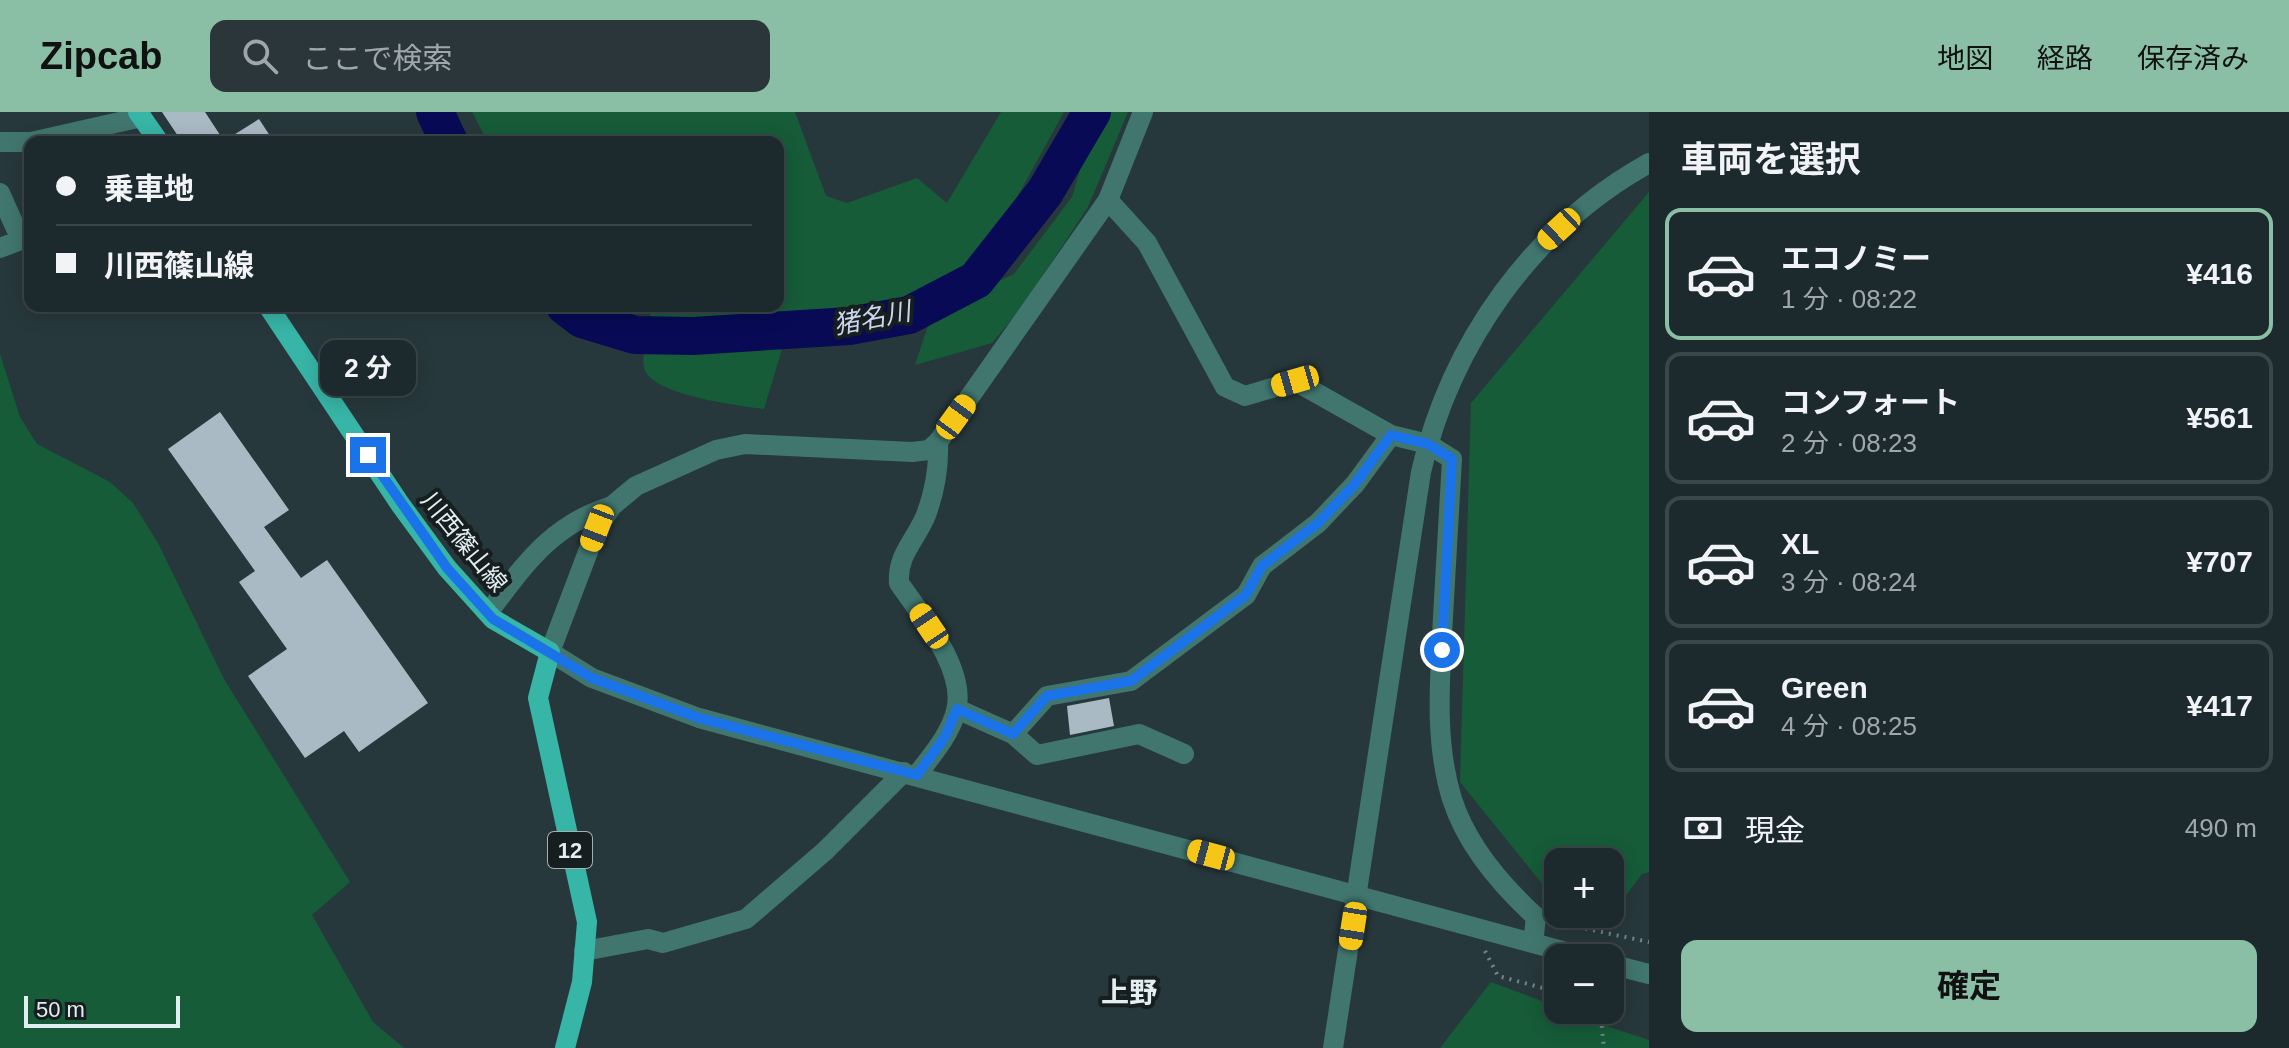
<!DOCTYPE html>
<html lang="ja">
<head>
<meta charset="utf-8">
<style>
  :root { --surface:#1d2a2d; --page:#2a3639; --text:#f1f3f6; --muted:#a0a7aa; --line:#3b4649; --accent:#8abfa5 }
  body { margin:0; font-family:Helvetica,"Noto Sans JP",sans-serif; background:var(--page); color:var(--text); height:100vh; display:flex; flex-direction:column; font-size:30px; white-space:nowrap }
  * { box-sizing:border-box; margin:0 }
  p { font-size:26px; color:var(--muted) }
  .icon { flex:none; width:44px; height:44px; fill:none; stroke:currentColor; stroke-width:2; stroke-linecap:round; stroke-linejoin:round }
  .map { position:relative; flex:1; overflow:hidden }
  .panel { display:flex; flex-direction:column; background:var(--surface); width:640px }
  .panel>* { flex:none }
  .guide { position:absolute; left:24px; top:24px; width:760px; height:176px; border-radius:16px; box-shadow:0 4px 20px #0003,0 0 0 2px var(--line); display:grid; align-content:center; height:176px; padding:0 32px; background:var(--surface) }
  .buttons { position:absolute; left:1544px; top:736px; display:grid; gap:16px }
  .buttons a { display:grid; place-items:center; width:80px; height:80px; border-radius:16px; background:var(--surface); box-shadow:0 4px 20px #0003,0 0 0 2px var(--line); font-size:40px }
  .scale { position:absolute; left:24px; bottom:20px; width:156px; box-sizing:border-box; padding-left:8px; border:4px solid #e3eef0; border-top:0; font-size:22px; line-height:28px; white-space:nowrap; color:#e3eef0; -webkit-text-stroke:6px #161e20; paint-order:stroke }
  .end { position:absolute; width:36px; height:36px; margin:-18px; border:10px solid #1a73e8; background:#fff; box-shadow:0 0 0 4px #fff }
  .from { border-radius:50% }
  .bubble { position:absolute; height:56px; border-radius:16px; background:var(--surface); box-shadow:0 4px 20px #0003,0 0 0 2px var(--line); font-size:26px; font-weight:700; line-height:56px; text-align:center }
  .car { position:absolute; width:24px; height:48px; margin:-24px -12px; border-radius:10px; box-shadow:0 0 6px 2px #0007; background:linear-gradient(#f5c518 24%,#345 0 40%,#f5c518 0 76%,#345 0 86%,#f5c518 0) }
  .guide b { display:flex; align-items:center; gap:28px; height:76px; font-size:30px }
  .guide b+b { border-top:2px solid var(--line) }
  .guide i { width:20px; height:20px; background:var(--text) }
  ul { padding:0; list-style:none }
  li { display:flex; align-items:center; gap:24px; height:132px; margin:0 16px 12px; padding:0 16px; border:4px solid var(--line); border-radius:16px }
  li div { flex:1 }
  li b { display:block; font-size:30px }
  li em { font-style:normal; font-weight:700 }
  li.current { border-color:var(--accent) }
  li>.icon { width:72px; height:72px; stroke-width:1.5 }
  h2 { padding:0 32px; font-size:36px; line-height:96px }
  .pay { display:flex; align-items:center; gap:20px; height:88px; padding:0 32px; font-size:30px }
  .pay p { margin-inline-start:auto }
  .cta { display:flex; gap:16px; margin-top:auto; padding:16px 32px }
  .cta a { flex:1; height:92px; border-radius:16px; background:var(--accent); color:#111; font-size:32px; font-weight:700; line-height:92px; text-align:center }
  header { display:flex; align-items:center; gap:48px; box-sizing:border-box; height:112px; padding:0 40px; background:var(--accent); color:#111 }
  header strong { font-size:38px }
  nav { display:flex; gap:44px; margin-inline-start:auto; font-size:28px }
  .search { width:560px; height:72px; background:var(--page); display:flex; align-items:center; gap:20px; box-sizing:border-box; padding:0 28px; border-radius:16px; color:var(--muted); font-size:30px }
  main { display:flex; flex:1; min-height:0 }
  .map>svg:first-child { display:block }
  .green { fill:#165c39 }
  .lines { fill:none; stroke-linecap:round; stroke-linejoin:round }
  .river { stroke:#080a56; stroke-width:38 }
  .building { fill:#aabac5 }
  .path { stroke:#768588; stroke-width:4; stroke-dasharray:2 6; stroke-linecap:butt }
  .minor { stroke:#41766f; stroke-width:20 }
  .tertiary { stroke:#41766f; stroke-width:20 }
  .primary { stroke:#37b5a7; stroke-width:20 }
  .route { stroke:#1a73e8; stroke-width:10 }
  .labels { text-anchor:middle; stroke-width:8; stroke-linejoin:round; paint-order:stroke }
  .shield { fill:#161e20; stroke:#a6b0b2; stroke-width:2 }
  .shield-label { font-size:22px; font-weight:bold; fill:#e3eef0 }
  .street-label { font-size:24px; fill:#e3eef0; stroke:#161e20 }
  .water-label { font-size:26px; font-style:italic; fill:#ccd5eb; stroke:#161e20 }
  .quarter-label { font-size:28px; font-weight:bold; fill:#e3eef0; stroke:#161e20 }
</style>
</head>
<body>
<header>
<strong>Zipcab</strong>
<div class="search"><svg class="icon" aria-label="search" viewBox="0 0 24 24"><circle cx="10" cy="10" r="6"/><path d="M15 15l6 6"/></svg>ここで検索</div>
<nav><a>地図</a><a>経路</a><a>保存済み</a></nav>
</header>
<main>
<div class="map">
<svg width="1649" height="936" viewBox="0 0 1649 936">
  <rect width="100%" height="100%" fill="#27383c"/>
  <path class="green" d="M472 0H795L826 84 847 91 917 66 947 91 1001 0H1064L985 143 902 198 790 210 764 297C741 294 648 283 644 255 640 234 657 216 648 194H778V30H488Z
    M1104 0H1128L1088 95 1020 198 992 231 915 253 931 205 947 194 1014 162 1072 85 1089 28Z
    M1649 80V760L1642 762 1615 798H1610V750H1558L1556 789 1460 670 1471 291Z
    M0 242 20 305 37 332 110 370 133 391 158 431 224 567 350 770 312 803 373 910 404 936H0Z
    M1491 870 1558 895V898L1649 928V936H1440Z"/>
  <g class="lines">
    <path class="river" d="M435 0 449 30
      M565 194 582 207 635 223 693 224 849 214 909 203 976 168 1045 80 1092 0"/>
  </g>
  <path class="building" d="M162 0H205L224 29 259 7 274 30H182Z
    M220 300 289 398 264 415 301 466 327 448 428 591 359 640 344 619 305 646 248 564 287 537 239 470 255 459 168 337Z
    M1109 586 1114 614 1070 623 1067 594Z"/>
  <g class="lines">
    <path class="path" d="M1554 810 1649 830
      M1485 839 1498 864 1558 880
      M1600 898 1604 936"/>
    <path class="minor" d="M0 30H30
      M31 30 142 5
      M0 81 21 128 0 136
      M1108 88 1147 131 1225 275 1245 284 1295 269 1391 323 1428 332 1452 347C1449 400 1446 453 1443 505 1440 566 1434 629 1452 687 1467 734 1501 773 1536 805L1533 831
      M488 501C524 453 552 412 612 394
      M957 597 1013 622 1037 643 1139 622 1184 642
      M1013 622 1047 584 1131 569 1246 483 1262 454 1318 411 1355 372 1391 323
      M917 663C931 644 950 623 956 599 967 558 921 503 899 471 897 442 916 428 926 403 935 379 939 355 938 330
      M584 839 648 827 663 831 746 807 825 739 904 660"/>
    <path class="tertiary" d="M1143 0 1108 88 938 330 929 338 912 340 745 332 716 338 636 374 612 394 597 416 550 540 592 566 699 606 1588 846
      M1610 852 1649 862
      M1333 936 1421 360C1451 231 1532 116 1649 51"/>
    <path class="primary" d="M138 0 159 30
      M268 194 400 392 447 456 493 507 550 540 538 586 587 810 582 870 565 936"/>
  </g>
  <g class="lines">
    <path class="route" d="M368 343 447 456 493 507 592 566 699 606 917 663 945 625 957 597 1013 622 1047 584 1131 569 1246 483 1262 454 1318 411 1355 372 1391 323 1428 332 1452 347 1442 538"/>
  </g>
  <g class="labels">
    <rect class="shield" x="548" y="720" width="44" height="36" rx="6"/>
    <g class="shield-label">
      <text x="570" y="746">12</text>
    </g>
    <g class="street-label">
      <text transform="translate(464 430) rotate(51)" y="8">川西篠山線</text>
    </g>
    <g class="water-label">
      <text transform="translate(872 206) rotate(-11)" y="9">猪名川</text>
    </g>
    <g class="quarter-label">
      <text x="1129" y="890">上野</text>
    </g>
  </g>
</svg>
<div class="buttons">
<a>+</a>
<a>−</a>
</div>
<div class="scale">50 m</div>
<i class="end from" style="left:1442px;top:538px"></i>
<i class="end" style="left:368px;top:343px"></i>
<div class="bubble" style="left:320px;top:228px;width:96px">2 分</div>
<i class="car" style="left:1559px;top:117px;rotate:227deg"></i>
<i class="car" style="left:1295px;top:269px;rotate:254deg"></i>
<i class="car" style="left:956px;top:305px;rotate:36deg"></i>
<i class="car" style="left:597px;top:416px;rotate:201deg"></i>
<i class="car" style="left:929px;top:514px;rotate:326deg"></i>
<i class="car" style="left:1211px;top:743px;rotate:285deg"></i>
<i class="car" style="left:1353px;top:814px;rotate:189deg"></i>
<div class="guide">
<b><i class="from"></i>乗車地</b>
<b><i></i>川西篠山線</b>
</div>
</div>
<section class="panel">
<h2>車両を選択</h2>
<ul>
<li class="current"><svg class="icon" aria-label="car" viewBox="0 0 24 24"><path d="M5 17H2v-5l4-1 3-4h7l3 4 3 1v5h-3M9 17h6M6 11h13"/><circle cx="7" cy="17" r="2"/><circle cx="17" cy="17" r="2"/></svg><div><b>エコノミー</b><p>1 分 · 08:22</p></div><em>¥416</em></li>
<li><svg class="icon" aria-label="car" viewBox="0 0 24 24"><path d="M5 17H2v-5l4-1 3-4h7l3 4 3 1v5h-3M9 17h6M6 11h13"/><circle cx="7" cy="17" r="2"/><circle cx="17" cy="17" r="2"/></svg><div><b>コンフォート</b><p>2 分 · 08:23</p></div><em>¥561</em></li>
<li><svg class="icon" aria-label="car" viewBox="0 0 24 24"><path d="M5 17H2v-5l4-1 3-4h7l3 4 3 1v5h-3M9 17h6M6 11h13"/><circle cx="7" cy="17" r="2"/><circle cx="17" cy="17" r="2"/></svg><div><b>XL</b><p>3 分 · 08:24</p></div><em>¥707</em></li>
<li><svg class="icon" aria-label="car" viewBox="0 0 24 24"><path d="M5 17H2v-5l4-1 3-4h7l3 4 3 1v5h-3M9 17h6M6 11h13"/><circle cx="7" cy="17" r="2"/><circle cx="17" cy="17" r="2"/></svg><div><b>Green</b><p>4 分 · 08:25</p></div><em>¥417</em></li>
</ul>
<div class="pay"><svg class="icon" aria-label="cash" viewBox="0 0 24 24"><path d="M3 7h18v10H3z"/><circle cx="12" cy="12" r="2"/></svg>現金<p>490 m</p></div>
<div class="cta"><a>確定</a></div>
</section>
</main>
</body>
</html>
